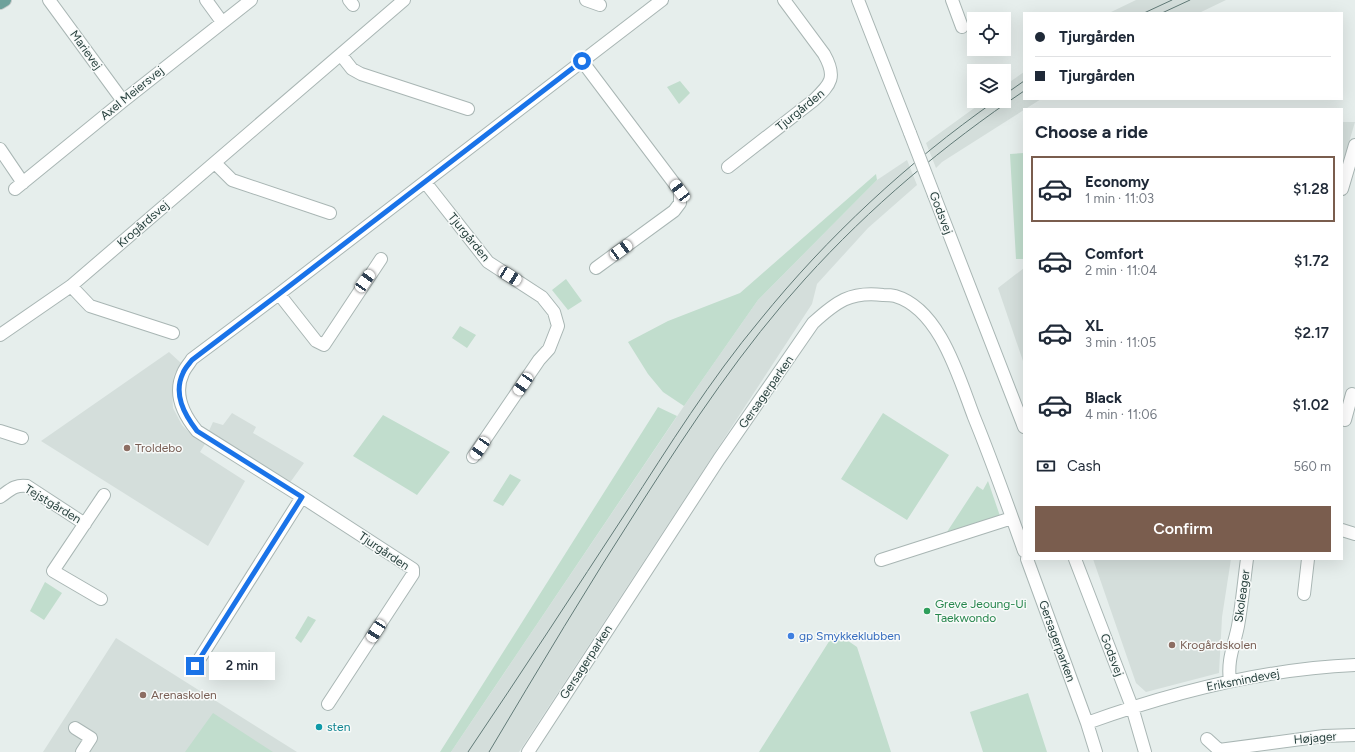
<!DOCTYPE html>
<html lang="en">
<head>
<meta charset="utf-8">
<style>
  :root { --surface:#fff; --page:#f6f6f7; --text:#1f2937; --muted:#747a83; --line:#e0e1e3; --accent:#7a5d4e }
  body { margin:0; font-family:Figtree,sans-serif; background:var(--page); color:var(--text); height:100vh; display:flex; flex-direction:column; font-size:15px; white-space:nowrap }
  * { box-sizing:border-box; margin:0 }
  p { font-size:13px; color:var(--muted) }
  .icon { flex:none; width:22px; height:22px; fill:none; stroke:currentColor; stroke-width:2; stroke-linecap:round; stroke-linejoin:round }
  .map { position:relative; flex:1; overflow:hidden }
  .sheet { position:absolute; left:1023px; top:108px; width:320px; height:452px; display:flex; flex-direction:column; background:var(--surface); border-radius:0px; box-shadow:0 4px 16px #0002 }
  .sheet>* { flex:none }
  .hud { position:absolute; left:1023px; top:12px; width:320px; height:88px; border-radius:0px; box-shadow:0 4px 16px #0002; display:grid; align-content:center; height:88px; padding:0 12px; background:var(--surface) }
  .fabs { position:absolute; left:967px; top:12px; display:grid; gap:8px }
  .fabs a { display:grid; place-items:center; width:44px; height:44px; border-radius:0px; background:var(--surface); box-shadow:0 4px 16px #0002; font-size:20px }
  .end { position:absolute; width:18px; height:18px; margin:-9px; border:5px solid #1a73e8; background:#fff; box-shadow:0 0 0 2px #fff }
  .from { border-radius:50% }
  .bubble { position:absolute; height:28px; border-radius:0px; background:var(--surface); box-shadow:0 4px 16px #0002; font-size:13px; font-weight:600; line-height:28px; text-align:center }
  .car { position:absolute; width:12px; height:24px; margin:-12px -6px; border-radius:5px; box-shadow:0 0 3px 1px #0007; background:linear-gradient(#fff 24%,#345 0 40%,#fff 0 76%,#345 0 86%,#fff 0) }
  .hud b { display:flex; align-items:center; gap:14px; height:38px; font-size:15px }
  .hud b+b { border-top:1px solid var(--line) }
  .hud i { width:10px; height:10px; background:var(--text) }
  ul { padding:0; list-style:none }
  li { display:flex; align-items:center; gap:12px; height:66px; margin:0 8px 6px; padding:0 4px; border:2px solid transparent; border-radius:0px }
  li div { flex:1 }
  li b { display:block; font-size:15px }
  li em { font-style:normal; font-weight:600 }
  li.on { border-color:var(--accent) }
  li>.icon { width:36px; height:36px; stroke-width:1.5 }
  h2 { padding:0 12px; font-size:18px; line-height:48px }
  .pay { display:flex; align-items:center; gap:10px; height:44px; padding:0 12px; font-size:15px }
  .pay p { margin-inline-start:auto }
  .button { display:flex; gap:8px; margin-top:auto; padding:8px 12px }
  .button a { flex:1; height:46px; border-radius:0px; background:var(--accent); color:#fff; font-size:16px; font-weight:600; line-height:46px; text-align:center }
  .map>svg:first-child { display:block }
  .built { fill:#d4dedb }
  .green { fill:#c1ddcd }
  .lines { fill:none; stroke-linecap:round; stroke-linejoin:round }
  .minor-casing { stroke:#a9b6b4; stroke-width:14 }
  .major-casing { stroke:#c2c9c8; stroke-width:14 }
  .minor { stroke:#fff; stroke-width:12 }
  .major { stroke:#6ea19b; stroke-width:12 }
  .tram { stroke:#617a77; stroke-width:1 }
  .minor-bridge-casing { stroke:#a9b6b4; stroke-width:14; stroke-linecap:butt }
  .minor-bridge { stroke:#fff; stroke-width:12 }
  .route { stroke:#1a73e8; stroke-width:5 }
  .education-dot { fill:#8d6e63; stroke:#f7faf9; stroke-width:1.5 }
  .leisure-dot { fill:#2e9e5b; stroke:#f7faf9; stroke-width:1.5 }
  .shop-dot { fill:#3f7fe0; stroke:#f7faf9; stroke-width:1.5 }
  .culture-dot { fill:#0f9aa8; stroke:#f7faf9; stroke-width:1.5 }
  .labels { text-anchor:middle; stroke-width:3; stroke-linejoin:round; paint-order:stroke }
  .street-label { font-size:12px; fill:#263f3c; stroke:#f7faf9 }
  .education-label { font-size:12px; fill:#785e54; stroke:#f7faf9; text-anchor:start }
  .leisure-label { font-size:12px; fill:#27864d; stroke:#f7faf9; text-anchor:start }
  .shop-label { font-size:12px; fill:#366cbe; stroke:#f7faf9; text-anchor:start }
  .culture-label { font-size:12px; fill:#0d838f; stroke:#f7faf9; text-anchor:start }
</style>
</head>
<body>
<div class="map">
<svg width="1355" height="752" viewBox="0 0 1355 752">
  <rect width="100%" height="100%" fill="#e6eeec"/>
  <path class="built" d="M1136 0H1226L1199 13H1109Z
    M1024 72V99H1041L942 162 936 168 926 143 984 101H1004V86Z
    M1342 122H1355L1342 166Z
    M907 160 917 185 868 228 817 284 812 304 519 752H451L684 406 758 300 877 180Z
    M1024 268V364L998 288Z
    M169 352 181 363 174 375 172 389 173 408 182 425 193 436 205 444 200 452 245 481 208 546 41 441Z
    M232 413 256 427 253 433 304 463 289 484 208 433 213 422 223 425Z
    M1093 559H1231L1222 617 1219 673 1146 692 1136 683Z
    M116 638 297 752H43Z"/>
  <path class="green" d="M680 81 690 93 679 104 667 87Z
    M1024 153V259H1016L1010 154Z
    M876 174 877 180 758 300 684 406 663 392 648 374 628 342 668 321 740 293Z
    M566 279 582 301 568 310 552 290Z
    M460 326 476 335 467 348 452 338Z
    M658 407 677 416 451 752H440Z
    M883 413 949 455 907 520 841 479Z
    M383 415 450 452 417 495 353 456Z
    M510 474 521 480 503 506 493 501Z
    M988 481 1000 516 945 535 977 486 983 490Z
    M45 582 62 593 44 620 30 611Z
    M308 616 316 620 301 643 295 638Z
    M835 632 857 647 891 752H759Z
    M1028 693 1047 752H983L970 712Z
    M213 713 273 752H185Z"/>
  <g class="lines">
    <defs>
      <path id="minor" d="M49 0 123 101
        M206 0 222 22
        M349 0 353 5
        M586 0 600 5
        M858 0 910 133
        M952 0 962 27
        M341 55 352 69 361 74 468 109
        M582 61 680 191V203L674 211 596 268
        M0 149 23 183
        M215 163 232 180 330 213
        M728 167 814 100C831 84 837 77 824 54L784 0
        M425 182 488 262 542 297 554 312 558 326 549 349 539 360 473 457
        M15 189 123 101 251 0
        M1342 189 1355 145
        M934 195 1024 427
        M71 286 90 306 173 333
        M279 294 316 341 324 345 381 259
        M0 335 71 286 404 0
        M1345 420 1352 394
        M0 431 22 438
        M0 497C9 491 15 484 27 486L85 524
        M1342 530 1355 534
        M1027 559 1087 723 1096 752
        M1075 559 1132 707 1145 752
        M881 560 1012 518
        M1304 594 1308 559
        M101 599 53 571 104 495
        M195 666 302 497
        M1230 681C1227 660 1234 646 1238 626 1242 604 1244 581 1247 559
        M328 704 413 574V569L302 497 197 431C183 414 173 394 183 373 185 368 189 364 192 359L279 294 662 0
        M1087 723C1173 692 1263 669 1355 665
        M75 728 91 738 82 752
        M1207 739 1219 750 1324 736 1355 735
        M528 752 719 459 813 323C836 302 850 291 883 295 887 295 891 295 895 296 940 309 959 378 974 417 992 461 1008 506 1024 551"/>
      <path id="major" d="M0 3 5 0"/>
    </defs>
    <use href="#minor" class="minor-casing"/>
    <use href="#major" class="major-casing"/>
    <use href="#minor" class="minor"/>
    <use href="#major" class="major"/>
    <path class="tram" d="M1144 13 1172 0
      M1162 13 1190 0
      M1004 95 1024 81
      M468 752C522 672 574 592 627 511 669 446 710 380 760 320 828 236 907 163 995 101
      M489 752C539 668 589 584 642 502 692 424 743 347 805 279 870 207 944 145 1024 91"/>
    <defs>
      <path id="minor-bridge" d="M910 133 934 195"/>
    </defs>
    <use href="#minor-bridge" class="minor-bridge-casing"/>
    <use href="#minor-bridge" class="minor-bridge"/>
  </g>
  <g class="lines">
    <path class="route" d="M195 666 302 497 197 431C184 414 173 394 183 373 185 368 189 364 192 360L279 294 582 61"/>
  </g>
  <g class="education-dot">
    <circle cx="127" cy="448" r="4"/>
    <circle cx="1172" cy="645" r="4"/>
    <circle cx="143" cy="695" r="4"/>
  </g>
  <circle class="leisure-dot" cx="927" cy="611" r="4"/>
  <circle class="shop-dot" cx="791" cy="636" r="4"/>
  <circle class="culture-dot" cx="319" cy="727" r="4"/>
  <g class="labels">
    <g class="street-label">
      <text transform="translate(86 50) rotate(54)" y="4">Marievej</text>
      <text transform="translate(132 93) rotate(-39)" y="4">Axel Meiersvej</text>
      <text transform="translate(800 110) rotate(-39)" y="4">Tjurgården</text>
      <text transform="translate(941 213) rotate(69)" y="4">Godsvej</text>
      <text transform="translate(143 224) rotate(-41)" y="4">Krogårdsvej</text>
      <text transform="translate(469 237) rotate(51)" y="4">Tjurgården</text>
      <text transform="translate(766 392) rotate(-55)" y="4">Gersagerparken</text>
      <text transform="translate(53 504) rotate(31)" y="4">Tejstgården</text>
      <text transform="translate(384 551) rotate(34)" y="4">Tjurgården</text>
      <text transform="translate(1242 596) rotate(-82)" y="4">Skoleager</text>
      <text transform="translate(1057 641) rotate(70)" y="4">Gersagerparken</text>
      <text transform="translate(1112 655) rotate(69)" y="4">Godsvej</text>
      <text transform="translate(586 662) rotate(-57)" y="4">Gersagerparken</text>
      <text transform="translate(1243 680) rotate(-11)" y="4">Eriksmindevej</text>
      <text transform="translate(1315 738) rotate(-5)" y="4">Højager</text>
    </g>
    <g class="education-label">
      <text x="135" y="452">Troldebo</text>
      <text x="1180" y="649">Krogårdskolen</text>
      <text x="151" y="699">Arenaskolen</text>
    </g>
    <g class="leisure-label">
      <text x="935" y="608">Greve Jeoung-Ui<tspan x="935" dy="14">Taekwondo</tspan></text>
    </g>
    <g class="shop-label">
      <text x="799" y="640">gp Smykkeklubben</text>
    </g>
    <g class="culture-label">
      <text x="327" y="731">sten</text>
    </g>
  </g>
</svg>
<div class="fabs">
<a><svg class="icon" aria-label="locate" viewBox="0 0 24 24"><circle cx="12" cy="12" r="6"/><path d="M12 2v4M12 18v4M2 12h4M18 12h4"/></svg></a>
<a><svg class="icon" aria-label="layers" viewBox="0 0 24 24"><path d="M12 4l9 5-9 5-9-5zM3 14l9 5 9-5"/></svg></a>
</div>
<i class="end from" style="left:582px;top:61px"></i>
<i class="end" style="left:195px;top:666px"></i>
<div class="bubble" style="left:209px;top:652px;width:66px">2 min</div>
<i class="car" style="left:680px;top:191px;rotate:323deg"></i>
<i class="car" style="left:621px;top:250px;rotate:54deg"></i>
<i class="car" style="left:510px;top:276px;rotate:122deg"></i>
<i class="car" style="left:365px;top:281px;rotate:35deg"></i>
<i class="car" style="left:523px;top:384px;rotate:214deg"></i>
<i class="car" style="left:480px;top:448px;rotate:214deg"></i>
<i class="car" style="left:376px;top:631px;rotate:213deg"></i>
<div class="hud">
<b><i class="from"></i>Tjurgården</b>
<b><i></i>Tjurgården</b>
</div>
<section class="sheet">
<h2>Choose a ride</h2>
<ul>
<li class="on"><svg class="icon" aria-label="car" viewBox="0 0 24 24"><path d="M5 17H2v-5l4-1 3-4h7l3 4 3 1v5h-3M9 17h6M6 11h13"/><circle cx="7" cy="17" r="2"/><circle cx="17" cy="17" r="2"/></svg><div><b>Economy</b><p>1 min · 11:03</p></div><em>$1.28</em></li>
<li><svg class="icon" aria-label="car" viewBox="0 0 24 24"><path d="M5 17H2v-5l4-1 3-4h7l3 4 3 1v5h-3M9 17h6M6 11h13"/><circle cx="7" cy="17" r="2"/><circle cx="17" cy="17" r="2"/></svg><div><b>Comfort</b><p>2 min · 11:04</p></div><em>$1.72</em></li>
<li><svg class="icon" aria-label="car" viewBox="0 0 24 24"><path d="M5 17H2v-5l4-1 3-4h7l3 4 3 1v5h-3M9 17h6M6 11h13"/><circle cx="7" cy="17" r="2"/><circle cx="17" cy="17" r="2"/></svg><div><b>XL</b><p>3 min · 11:05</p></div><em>$2.17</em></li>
<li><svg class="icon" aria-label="car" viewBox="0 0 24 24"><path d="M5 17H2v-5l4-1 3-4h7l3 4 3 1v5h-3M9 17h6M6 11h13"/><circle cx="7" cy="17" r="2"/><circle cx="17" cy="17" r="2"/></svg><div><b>Black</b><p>4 min · 11:06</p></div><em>$1.02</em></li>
</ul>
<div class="pay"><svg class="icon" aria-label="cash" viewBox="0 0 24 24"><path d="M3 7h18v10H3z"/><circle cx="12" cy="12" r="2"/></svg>Cash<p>560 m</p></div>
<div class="button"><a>Confirm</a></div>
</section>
</div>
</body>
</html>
